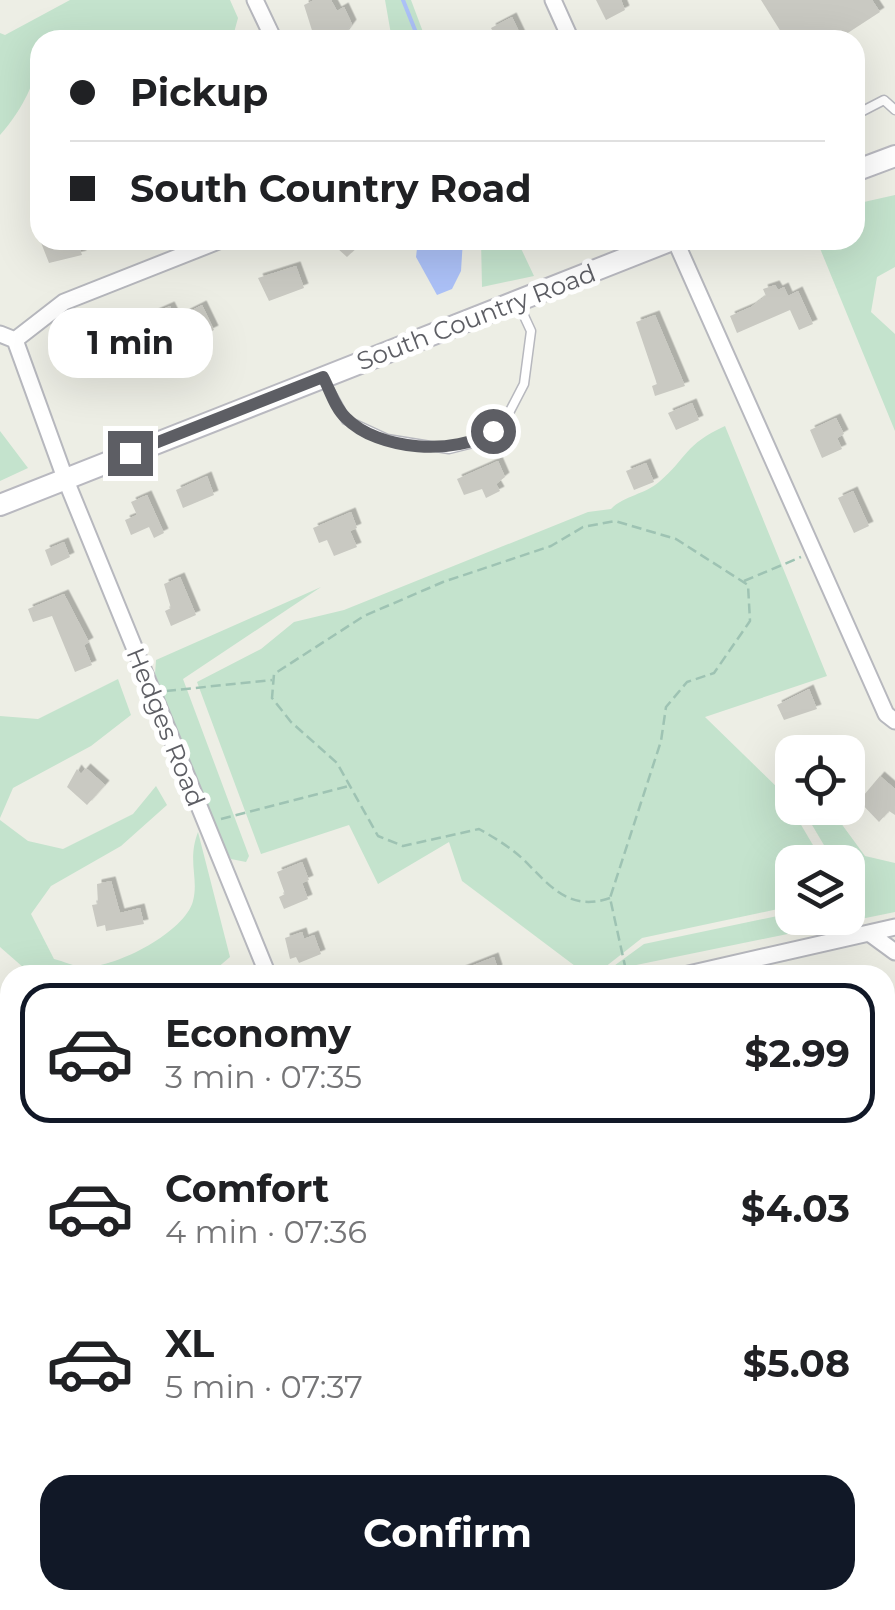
<!DOCTYPE html>
<html lang="en">
<head>
<meta charset="utf-8">
<style>
  :root { --surface:#fff; --page:#f2f2f2; --text:#202124; --muted:#757577; --line:#e0e0e0; --accent:#111827 }
  body { margin:0; font-family:Montserrat,sans-serif; background:var(--page); color:var(--text); height:100vh; display:flex; flex-direction:column; font-size:38px; white-space:nowrap }
  * { box-sizing:border-box; margin:0 }
  p { font-size:32px; color:var(--muted) }
  .icon { flex:none; width:55px; height:55px; fill:none; stroke:currentColor; stroke-width:2; stroke-linecap:round; stroke-linejoin:round }
  .map { position:relative; flex:1; overflow:hidden }
  .side { position:absolute; left:0px; top:965px; width:895px; height:645px; display:flex; flex-direction:column; background:var(--surface); border-radius:30px 30px 0 0; box-shadow:0 10px 40px #0002 }
  .side>* { flex:none }
  .hud { position:absolute; left:30px; top:30px; width:835px; height:220px; border-radius:30px; box-shadow:0 10px 40px #0002; display:grid; align-content:center; height:220px; padding:0 40px; background:var(--surface) }
  .fabs { position:absolute; left:775px; top:735px; display:grid; gap:20px }
  .fabs a { display:grid; place-items:center; width:90px; height:90px; border-radius:20px; background:var(--surface); box-shadow:0 10px 40px #0002; font-size:50px }
  .end { position:absolute; width:45px; height:45px; margin:-22px; border:12px solid #5d5e64; background:#fff; box-shadow:0 0 0 5px #fff }
  .from { border-radius:50% }
  .bubble { position:absolute; height:70px; border-radius:30px; background:var(--surface); box-shadow:0 10px 40px #0002; font-size:32px; font-weight:700; line-height:70px; text-align:center }
  .hud b { display:flex; align-items:center; gap:35px; height:95px; font-size:38px }
  .hud b+b { border-top:2px solid var(--line) }
  .hud i { width:25px; height:25px; background:var(--text) }
  ul { padding:18px 0 0; list-style:none }
  li { display:flex; align-items:center; gap:30px; height:140px; margin:0 20px 15px; padding:0 20px; border:5px solid transparent; border-radius:30px }
  li div { flex:1 }
  li b { display:block; font-size:38px }
  li em { font-style:normal; font-weight:700 }
  li.on { border-color:var(--accent) }
  li>.icon { width:90px; height:90px; stroke-width:1.5 }
  .button { display:flex; gap:20px; margin-top:auto; padding:20px 40px }
  .button a { flex:1; height:115px; border-radius:30px; background:var(--accent); color:#fff; font-size:40px; font-weight:700; line-height:115px; text-align:center }
  .map>svg:first-child { display:block }
  .green { fill:#c4e3cd }
  .water { fill:#acc1f7 }
  .lines { fill:none; stroke-linecap:round; stroke-linejoin:round }
  .stream { stroke:#acc1f7; stroke-width:4 }
  .building { fill:#c9c9c2; filter:url(#shadow) }
  .lane-casing { stroke:#b7b8be; stroke-width:11 }
  .street-casing { stroke:#b7b8be; stroke-width:19 }
  .secondary-casing { stroke:#b9b9c0; stroke-width:24 }
  .path { stroke:#9ec3b3; stroke-width:2.5; stroke-dasharray:10 5; stroke-linecap:butt }
  .lane { stroke:#fff; stroke-width:8 }
  .street { stroke:#fff; stroke-width:15 }
  .secondary { stroke:#fff; stroke-width:20 }
  .route { stroke:#5d5e64; stroke-width:12 }
  .labels { text-anchor:middle; stroke-width:10; stroke-linejoin:round; paint-order:stroke }
  .street-label { font-size:25px; fill:#5d5e64; stroke:#fff }
</style>
</head>
<body>
<div class="map">
<svg width="895" height="1610" viewBox="0 0 895 1610">
  <defs>
    <filter id="shadow"><feDropShadow dx="4.5" dy="-4.5" stdDeviation="0" flood-color="#0004"/></filter>
  </defs>
  <rect width="100%" height="100%" fill="#edeee5"/>
  <path class="green" d="M70 0H230L238 18 232 40H100L86 35 76 40H40C40 76 24 108 0 135V33L5 35Z
    M385 0H411L426 40H392Z
    M895 195V267L877 277 871 312 895 334V431L819 246 820 240H855V204Z
    M481 240H517L534 276 482 287Z
    M725 426 827 676 705 717 781 791 823 862H792V906L642 938 595 975H587L462 881 449 842 378 884 349 825 261 854 197 682 261 649 294 622 344 610 588 512 611 509C625 495 644 495 659 482 688 457 684 445 725 426Z
    M0 431 28 468 0 481Z
    M321 587 183 679 249 856 246 862 231 859 218 837 155 674 156 660Z
    M118 679 131 715 91 746 13 788 0 818V716L38 719Z
    M156 786 167 805 121 846 51 886 31 914 54 959C63 961 75 967 84 967 116 968 185 932 193 901 199 878 187 861 198 832L230 957 209 975H32L0 947V820L28 841 63 849 133 814Z
    M802 808H835V815L865 856 895 863V912L607 971 644 944 792 913V918H848V862H834Z
    M895 1017V1219L885 1217V1032Z
    M895 1548V1610H807L794 1600H885V1554Z"/>
  <path class="water" d="M418 240H463L461 271 452 289 437 295 416 257Z"/>
  <g class="lines">
    <path class="stream" d="M403 0 419 40"/>
  </g>
  <path class="building" d="M314 0H331L337 11 344 7 352 24 340 40H315L304 5Z
    M596 0H621L625 10 606 20Z
    M761 0H872L880 12 837 40H786Z
    M512 17 523 40H497L491 28Z
    M40 240H77L82 255 49 263Z
    M328 240H365L347 257Z
    M296 266 304 288 269 301 258 278Z
    M775 285 778 290 784 287 788 296 798 291 813 324 799 330 790 310 737 333 730 316 751 307 766 296 763 289Z
    M202 305 214 330 189 342 192 348 175 356 173 351 167 353 162 342 167 340 154 313 170 306 176 318Z
    M655 315 685 386 655 396 652 386 657 384 636 322Z
    M85 343 87 348 95 344 98 351 115 344 121 359 76 375 66 350Z
    M692 403 699 420 676 430 668 413Z
    M836 418 844 434 837 438 842 449 822 458 810 430Z
    M498 461 505 477 496 484 500 491 486 498 482 489 464 495 457 479Z
    M646 463 654 482 634 490 626 471Z
    M207 476 214 495 183 508 176 490Z
    M853 491 869 526 854 533 838 498Z
    M147 495 164 533 154 538 149 527 131 535 125 520 137 515 131 502Z
    M351 512 357 528 350 531 357 547 334 556 327 540 319 543 313 528Z
    M64 542 70 557 51 566 45 550Z
    M180 577 196 615 171 626 165 611 171 608 164 584Z
    M64 594 89 642 84 645 92 665 75 672 52 616 33 622 28 609Z
    M809 689 817 709 784 720 777 705Z
    M86 768 105 785 87 805 67 787 77 769 81 774Z
    M880 776 895 789V815L889 811 879 822 859 801Z
    M302 862 309 880 302 883 308 899 284 909 279 897 285 894 277 872Z
    M111 881 120 913 140 908 144 924 106 931 105 925 97 927 92 905 98 904 97 884Z
    M302 932 304 939 314 935 321 954 299 963 296 957 290 959 285 938Z
    M494 957 498 969 493 975H448Z"/>
  <g class="lines">
    <defs>
      <path id="lane" d="M855 115 884 100 895 110
        M324 380 346 420 387 439 449 449 477 442 510 411 524 384 531 331 519 305"/>
      <path id="street" d="M255 0 274 40
        M553 0 571 40
        M675 240 886 714 895 721
        M0 334 15 340 65 478 268 975
        M15 340 64 302 221 240
        M869 933 895 952
        M684 975 895 927
        M0 1056 10 1064
        M885 1420 895 1428
        M0 1465 10 1472
        M187 1600 201 1610
        M19 1610 26 1600
        M694 1610 701 1600"/>
      <path id="secondary" d="M855 171 895 156
        M0 505 672 240"/>
    </defs>
    <use href="#lane" class="lane-casing"/>
    <use href="#street" class="street-casing"/>
    <use href="#secondary" class="secondary-casing"/>
    <path class="path" d="M744 581 801 557
      M166 691 272 680
      M221 819 349 786
      M610 898C569 912 550 886 524 860 510 847 495 838 479 829L403 846 378 836 337 763 291 722 272 698 274 674 364 616 443 582 551 546 583 527 615 521 676 539 748 585 750 621 714 673 687 682 666 707 661 741 610 898 627 975
      M522 1600 525 1610"/>
    <use href="#lane" class="lane"/>
    <use href="#street" class="street"/>
    <use href="#secondary" class="secondary"/>
  </g>
  <g class="lines">
    <path class="route" d="M130 453 323 377C330 390 335 408 346 418 378 451 456 456 493 431"/>
  </g>
  <g class="labels">
    <g class="street-label">
      <text transform="translate(476 317) rotate(-21)" y="9">South Country Road</text>
      <text transform="translate(166 727) rotate(68)" y="9">Hedges Road</text>
    </g>
  </g>
</svg>
<div class="fabs">
<a><svg class="icon" aria-label="locate" viewBox="0 0 24 24"><circle cx="12" cy="12" r="6"/><path d="M12 2v4M12 18v4M2 12h4M18 12h4"/></svg></a>
<a><svg class="icon" aria-label="layers" viewBox="0 0 24 24"><path d="M12 4l9 5-9 5-9-5zM3 14l9 5 9-5"/></svg></a>
</div>
<i class="end from" style="left:493px;top:431px"></i>
<i class="end" style="left:130px;top:453px"></i>
<div class="bubble" style="left:48px;top:308px;width:165px">1 min</div>
<div class="hud">
<b><i class="from"></i>Pickup</b>
<b><i></i>South Country Road</b>
</div>
<section class="side">
<ul>
<li class="on"><svg class="icon" aria-label="car" viewBox="0 0 24 24"><path d="M5 17H2v-5l4-1 3-4h7l3 4 3 1v5h-3M9 17h6M6 11h13"/><circle cx="7" cy="17" r="2"/><circle cx="17" cy="17" r="2"/></svg><div><b>Economy</b><p>3 min · 07:35</p></div><em>$2.99</em></li>
<li><svg class="icon" aria-label="car" viewBox="0 0 24 24"><path d="M5 17H2v-5l4-1 3-4h7l3 4 3 1v5h-3M9 17h6M6 11h13"/><circle cx="7" cy="17" r="2"/><circle cx="17" cy="17" r="2"/></svg><div><b>Comfort</b><p>4 min · 07:36</p></div><em>$4.03</em></li>
<li><svg class="icon" aria-label="car" viewBox="0 0 24 24"><path d="M5 17H2v-5l4-1 3-4h7l3 4 3 1v5h-3M9 17h6M6 11h13"/><circle cx="7" cy="17" r="2"/><circle cx="17" cy="17" r="2"/></svg><div><b>XL</b><p>5 min · 07:37</p></div><em>$5.08</em></li>
</ul>
<div class="button"><a>Confirm</a></div>
</section>
</div>
</body>
</html>
